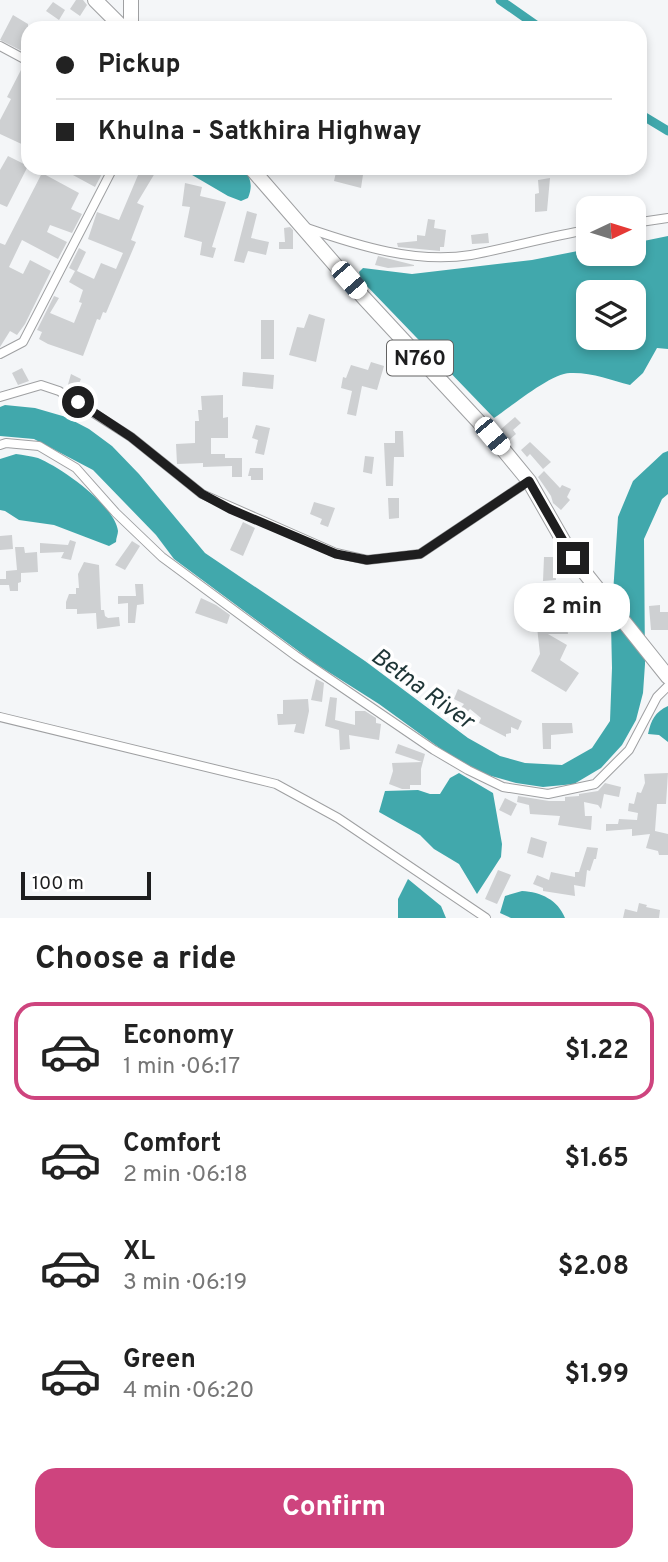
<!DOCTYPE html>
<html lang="en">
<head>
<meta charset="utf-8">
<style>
  :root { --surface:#fff; --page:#f6f6f6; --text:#222; --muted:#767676; --line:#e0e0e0; --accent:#ce447e }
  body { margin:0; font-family:Overpass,sans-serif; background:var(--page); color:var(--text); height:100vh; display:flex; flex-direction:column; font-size:26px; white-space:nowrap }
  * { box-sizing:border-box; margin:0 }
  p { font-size:23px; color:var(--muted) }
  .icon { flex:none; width:38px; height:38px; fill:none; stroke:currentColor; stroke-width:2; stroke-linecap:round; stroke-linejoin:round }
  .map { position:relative; height:918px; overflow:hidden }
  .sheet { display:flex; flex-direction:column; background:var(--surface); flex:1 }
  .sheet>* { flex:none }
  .guide { position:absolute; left:21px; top:21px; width:626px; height:154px; border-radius:21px; box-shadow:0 4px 10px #0003; display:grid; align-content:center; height:154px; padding:0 35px; background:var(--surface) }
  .needle { width:46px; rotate:86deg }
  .buttons { position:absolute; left:576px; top:196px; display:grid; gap:14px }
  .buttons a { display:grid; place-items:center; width:70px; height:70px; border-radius:14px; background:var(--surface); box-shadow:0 4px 10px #0003; font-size:35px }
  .scale { position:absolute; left:21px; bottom:18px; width:130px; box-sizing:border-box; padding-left:7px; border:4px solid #1e1e1f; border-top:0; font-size:19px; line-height:24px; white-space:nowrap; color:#1e1e1f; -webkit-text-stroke:5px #fff; paint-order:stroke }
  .end { position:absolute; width:32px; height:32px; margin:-16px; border:9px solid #1e1e1f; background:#fff; box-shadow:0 0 0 4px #fff }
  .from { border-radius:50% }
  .bubble { position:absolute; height:49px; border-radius:21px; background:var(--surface); box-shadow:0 4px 10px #0003; font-size:23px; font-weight:700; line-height:49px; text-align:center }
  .car { position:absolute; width:21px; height:42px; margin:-21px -10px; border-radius:9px; box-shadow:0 0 5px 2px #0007; background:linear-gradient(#fff 24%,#345 0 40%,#fff 0 76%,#345 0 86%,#fff 0) }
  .guide b { display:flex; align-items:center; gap:24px; height:66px; font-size:26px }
  .guide b+b { border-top:2px solid var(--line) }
  .guide i { width:18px; height:18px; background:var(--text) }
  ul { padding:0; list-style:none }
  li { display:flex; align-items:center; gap:21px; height:98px; margin:0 14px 10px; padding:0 21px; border:4px solid transparent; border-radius:21px }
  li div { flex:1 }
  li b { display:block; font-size:26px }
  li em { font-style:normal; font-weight:700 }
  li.current { border-color:var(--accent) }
  li>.icon { width:63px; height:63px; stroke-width:1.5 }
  h2 { padding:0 35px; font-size:32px; line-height:84px }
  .action { display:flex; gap:14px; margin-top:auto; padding:14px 35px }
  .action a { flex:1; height:80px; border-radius:21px; background:var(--accent); color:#fff; font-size:28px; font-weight:700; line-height:80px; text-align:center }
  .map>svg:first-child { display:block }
  .water { fill:#41a8ac; fill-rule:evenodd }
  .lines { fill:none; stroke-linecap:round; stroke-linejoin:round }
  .canal { stroke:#41a8ac; stroke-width:9 }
  .building { fill:#ced0d2 }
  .street-casing { stroke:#9fa0a2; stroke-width:10 }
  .highway-casing { stroke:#9fa0a2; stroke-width:16 }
  .street { stroke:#fff; stroke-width:8 }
  .highway { stroke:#fff; stroke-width:14 }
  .route { stroke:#1e1e1f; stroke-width:9 }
  .labels { text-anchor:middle; stroke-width:7; stroke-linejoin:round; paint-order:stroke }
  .shield { fill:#fff; stroke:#626262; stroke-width:2 }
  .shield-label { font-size:21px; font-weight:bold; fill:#1e1e1f }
  .water-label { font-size:24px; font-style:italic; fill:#1e3536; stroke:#fff }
</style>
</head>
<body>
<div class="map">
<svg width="668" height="918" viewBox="0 0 668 918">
  <rect width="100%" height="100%" fill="#f4f6f8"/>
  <path class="water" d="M188 168H243C251 178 253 186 248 198L241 201 228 196 187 172Z
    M668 236V349L657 348 643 373 630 385C611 380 591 372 570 373 551 373 511 407 494 418L362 281 359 272 363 268 412 274 532 260 588 249V254H634V243ZM588 292H634V338H588Z
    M5 405 35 408 66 417 89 429 112 446 139 474 205 553 365 661 468 738 500 756 525 763 562 765 592 748 610 721 612 668 611 624 618 517 633 481 663 453 668 451V494L662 499 644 539 645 664 643 693 636 720 622 745 601 768 574 784 543 787 516 783 477 772 452 757 379 704 316 664 174 559 156 535 93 470 34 439 0 436V407Z
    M16 454C23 455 31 456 38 458 60 467 115 505 118 531 118 534 116 538 116 542L109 546 54 525 19 520 5 511 0 510V459Z
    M668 706V742L659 735 648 734C651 720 655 712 668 706Z
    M459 773 493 793 502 844 501 857 477 894 459 864 434 849 420 835 379 812 385 791 418 790 430 794H440L450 778Z
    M408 879 441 906 446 918H398V899Z
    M522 891C541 892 558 900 565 918H511L500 913 505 896Z"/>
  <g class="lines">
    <path class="canal" d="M500 0 540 28
      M640 114 668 131"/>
  </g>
  <path class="building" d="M76 0H83L87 5 80 16 70 9Z
    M53 2 65 10 59 20 46 11Z
    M13 15 28 24V54L0 40Z
    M22 68 28 71V147L0 134V120L11 99 7 97Z
    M8 156 28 166 7 207 0 204V170Z
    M60 168H105L95 187Z
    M141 168H158L137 203 144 206 131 240 136 242 106 313 103 312 100 320 97 319 83 356 48 344 39 339 42 332 37 330 54 296 59 298 50 313 74 323 82 303 79 302 83 290 69 282 75 271 69 268 79 248 86 252 77 271 94 279 101 263 116 269 123 253 88 239 97 212 119 220Z
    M337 168H364L361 188 334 181Z
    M42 173 79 193 71 209 82 214 72 233 50 225 47 232 67 242 58 259 22 240 9 267 23 274 30 260 51 271 25 324 17 335 10 331 0 347V243L5 245Z
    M550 178 547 211 535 212V194L539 193 538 180Z
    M185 183 202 187 200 196 226 202 212 247 216 248 213 258 200 255 202 242 184 237 190 207 182 206Z
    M247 211 257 214 251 238 269 242 266 255 248 251 244 263 234 261Z
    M428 219 435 220 434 228 446 230 444 247H440V251L398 247 397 243 417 241V235L425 236Z
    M290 227 293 230V249H279V242H285L284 228Z
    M488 233 489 243 472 244 471 235Z
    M378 256 414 265V266L388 268 375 265Z
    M309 314 325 319 316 362 289 355 297 327 304 328Z
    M261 320H274V359H261Z
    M371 362 384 366 377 390 362 386 356 416 347 414 352 391 341 388 343 377 346 378 351 365 368 370Z
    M22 368 29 381 18 385 12 373Z
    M243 372 274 375 273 389 242 386Z
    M71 374 81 379 75 392 67 388Z
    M223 395V418L228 417V438H211V454H225V458H242V477H232V466L203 467V463L177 464 176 444 195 443V421H199L198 410H202L201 396Z
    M515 417 521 423 513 430 516 434 509 440 500 430Z
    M256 425 270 428 264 455 255 453 258 440 252 438Z
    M395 431H403L404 457H394L393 486H386L384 443H395Z
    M530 442 551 462 543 469 530 454 527 457 521 450Z
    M365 456 374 457 372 474 363 472Z
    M250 468H263V480H251V476H248Z
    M544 471 560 488 562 485 571 489 567 497 570 500 561 510 553 503 551 496 538 477Z
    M388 498H399V518L389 519Z
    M314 502 335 508 328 527 320 524 322 519 310 514Z
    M243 522 255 528 243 556 230 550Z
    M12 535 13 549 0 550V536Z
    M70 540 76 542 71 560 61 558 64 552 40 553V543L68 545Z
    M132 541 140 546 125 570 115 565Z
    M15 547H24L25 553 37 552 38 572 21 573V582L18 583V591H10L9 585H0V579H6V571L17 570Z
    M544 557H555L556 580 543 581Z
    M84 562 99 565 101 610H104L105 616 108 618 119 617 120 626 97 629 96 613 77 614V609H66V602L69 594H76V588H79L78 574Z
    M135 584H143L144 604 137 605 135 623H128V603L118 604V596H136Z
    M201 598 216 605 230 615 227 624 195 613Z
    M538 599H549L550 616H560L561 626 567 625 568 634H548L567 645 560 660 579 673 566 692 531 671 540 654 536 618Z
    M660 605V612H668V630H651L649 606Z
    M316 679 324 683 322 702 311 700Z
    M458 689 522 721 518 730 511 727V733L506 734V737L479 723 481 718 470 709 461 720 455 715 464 704 454 699Z
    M330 697 337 698 335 720 355 725V711H365L376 718V723L381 724 379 740 349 735 350 749 340 750 339 730 325 726Z
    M308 699 309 711 304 734 294 732 296 724 278 725 277 714H283V700Z
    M542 723H572L573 733 551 735V749H543Z
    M398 744 425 754 421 769V785H410V789H402L389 784 393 771 392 763 422 762 395 753Z
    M668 773 666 804H657L655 831 668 834V855H659L658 851 646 848 650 834 632 836V829L606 831V824H618L619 819 637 820 638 813 628 811 629 803 634 804 637 792 641 793 645 783 644 774Z
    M605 783 621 787 619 797 604 794 601 809 598 805 584 802 585 816H592L591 830 558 825 560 816 530 814 529 805 517 802 518 796 549 801H565V797L579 796V794L598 791Z
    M505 798 517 804 511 816 499 810Z
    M531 837 547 842 543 858 527 853Z
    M587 847 598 848 596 859H594L590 871 587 870 585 887 574 885 575 896 543 891V888L533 884 537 875 549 880 551 872 575 877V872H579Z
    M498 870 511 875 497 904 485 899Z
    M639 903 647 905 646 907 660 910 659 918H623L625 909 637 912Z"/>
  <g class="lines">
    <defs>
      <path id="street" d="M0 46 28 61
        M634 223 668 218
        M307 228C359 246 416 264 471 255 510 248 549 236 588 230
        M0 354 23 342 113 168
        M0 397 41 385 59 391 131 437 202 494 336 553 367 560 420 554 529 481
        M0 445 6 443 39 446 76 468 116 513 162 557 296 656 434 750 468 770 503 787 548 794 595 784 629 750 657 697 668 686
        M0 717 276 784 338 818 486 918"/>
      <path id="highway" d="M95 0 123 28
        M131 28V0
        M251 168 364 298 492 436 529 481 573 558 668 677"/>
    </defs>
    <use href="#street" class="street-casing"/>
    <use href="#highway" class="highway-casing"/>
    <use href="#street" class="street"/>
    <use href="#highway" class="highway"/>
  </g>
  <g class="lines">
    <path class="route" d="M78 402 131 437 202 494 230 509 336 554 367 560 420 554 529 481 573 558"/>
  </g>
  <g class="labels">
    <rect class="shield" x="387" y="340.5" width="66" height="35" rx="5"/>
    <g class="shield-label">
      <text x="420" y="365">N760</text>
    </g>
    <g class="water-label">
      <text transform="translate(423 688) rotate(36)" y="8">Betna River</text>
    </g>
  </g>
</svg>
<div class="buttons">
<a><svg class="needle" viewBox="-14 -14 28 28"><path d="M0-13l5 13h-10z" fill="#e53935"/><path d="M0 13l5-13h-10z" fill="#767676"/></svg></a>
<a><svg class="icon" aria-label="layers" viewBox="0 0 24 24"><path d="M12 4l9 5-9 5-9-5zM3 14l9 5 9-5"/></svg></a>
</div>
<div class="scale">100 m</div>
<i class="end from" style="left:78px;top:402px"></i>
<i class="end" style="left:573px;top:558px"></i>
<div class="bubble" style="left:514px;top:583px;width:116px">2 min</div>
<i class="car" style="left:349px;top:280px;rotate:139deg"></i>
<i class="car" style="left:492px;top:436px;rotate:140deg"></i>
<div class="guide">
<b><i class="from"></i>Pickup</b>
<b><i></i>Khulna - Satkhira Highway</b>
</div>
</div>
<section class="sheet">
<h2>Choose a ride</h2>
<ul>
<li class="current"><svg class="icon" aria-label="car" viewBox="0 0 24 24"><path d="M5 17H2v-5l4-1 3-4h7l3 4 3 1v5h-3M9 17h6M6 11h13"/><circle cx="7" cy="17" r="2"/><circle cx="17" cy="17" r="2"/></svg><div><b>Economy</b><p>1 min · 06:17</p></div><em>$1.22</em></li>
<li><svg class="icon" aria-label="car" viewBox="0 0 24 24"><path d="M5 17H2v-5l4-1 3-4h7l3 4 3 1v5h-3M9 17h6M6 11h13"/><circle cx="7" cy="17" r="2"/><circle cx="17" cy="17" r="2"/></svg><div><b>Comfort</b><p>2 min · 06:18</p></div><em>$1.65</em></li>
<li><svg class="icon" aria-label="car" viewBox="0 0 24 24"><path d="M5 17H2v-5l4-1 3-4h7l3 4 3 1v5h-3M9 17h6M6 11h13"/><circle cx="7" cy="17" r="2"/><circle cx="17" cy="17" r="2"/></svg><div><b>XL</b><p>3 min · 06:19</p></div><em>$2.08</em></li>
<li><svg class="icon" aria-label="car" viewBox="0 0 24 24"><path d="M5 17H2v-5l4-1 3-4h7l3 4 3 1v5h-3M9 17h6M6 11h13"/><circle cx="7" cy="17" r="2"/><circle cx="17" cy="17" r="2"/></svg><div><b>Green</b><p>4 min · 06:20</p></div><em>$1.99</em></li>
</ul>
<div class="action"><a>Confirm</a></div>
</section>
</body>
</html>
